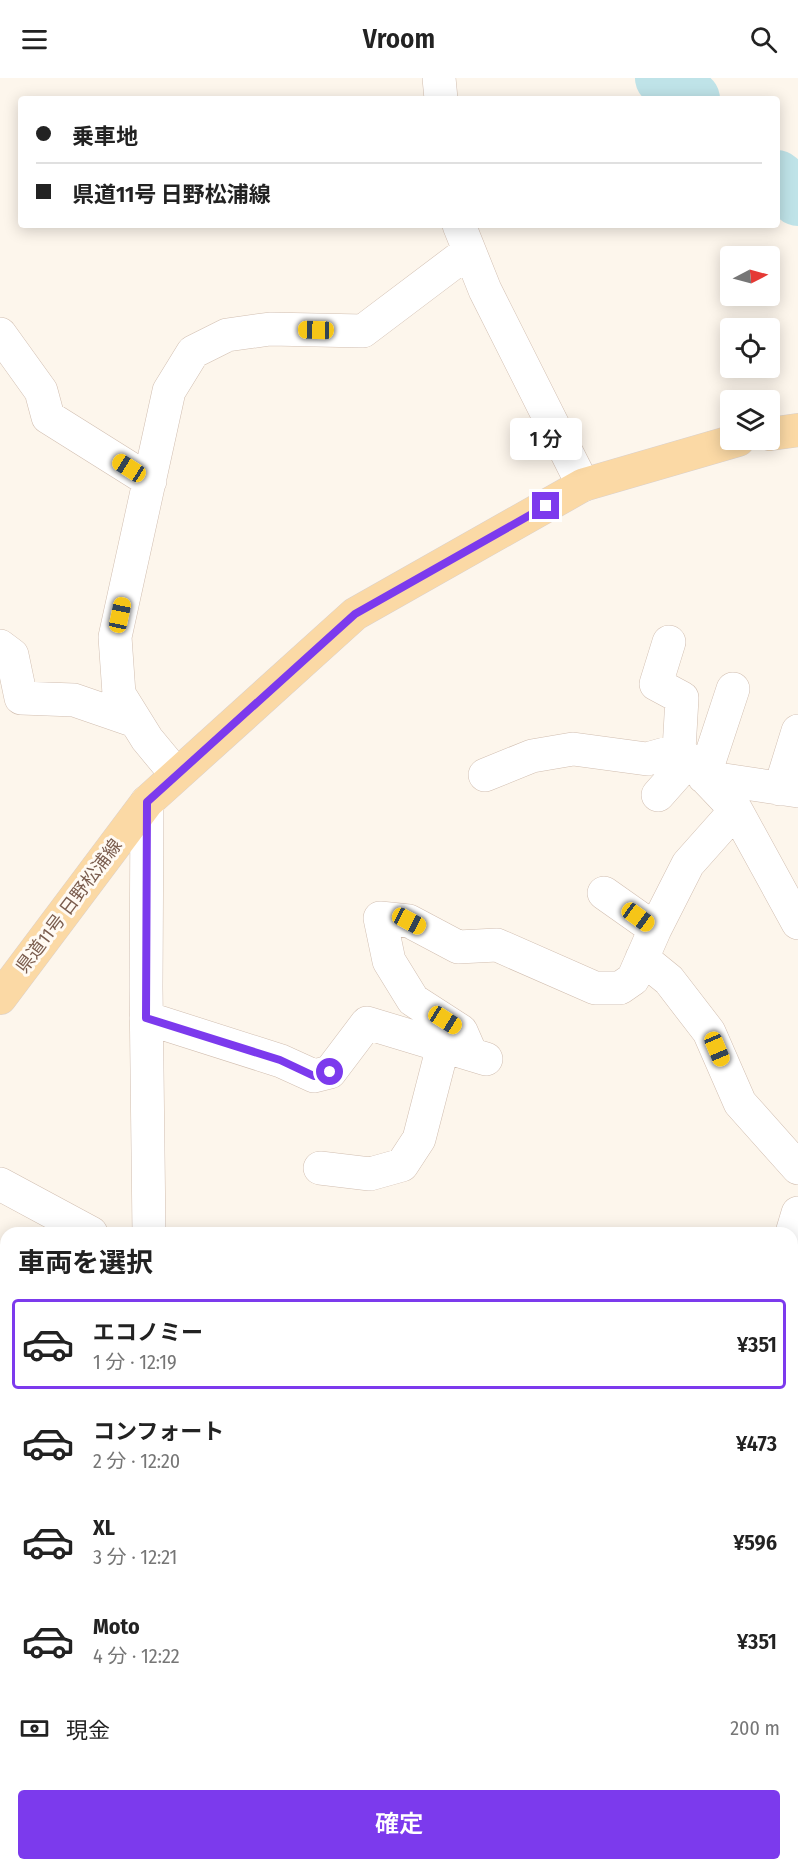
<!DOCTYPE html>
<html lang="ja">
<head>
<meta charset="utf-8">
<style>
  :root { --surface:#fff; --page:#f6f6f6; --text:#222; --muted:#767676; --line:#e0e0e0; --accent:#7c3aed }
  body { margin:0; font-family:"Fira Sans Condensed","Noto Sans JP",sans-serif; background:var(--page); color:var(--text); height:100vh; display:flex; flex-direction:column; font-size:22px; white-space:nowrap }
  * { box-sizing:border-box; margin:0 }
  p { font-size:20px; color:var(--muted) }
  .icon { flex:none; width:33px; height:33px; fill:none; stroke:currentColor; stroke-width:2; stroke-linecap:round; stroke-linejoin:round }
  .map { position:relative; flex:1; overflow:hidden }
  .side { position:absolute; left:0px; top:1149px; width:798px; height:644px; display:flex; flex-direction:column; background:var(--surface); border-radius:18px 18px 0 0; box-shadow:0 3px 15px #0003 }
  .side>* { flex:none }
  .top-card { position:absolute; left:18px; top:18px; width:762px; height:132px; border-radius:6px; box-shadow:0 3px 15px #0003; display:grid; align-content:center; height:132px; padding:0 18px; background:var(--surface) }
  .needle { width:39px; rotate:84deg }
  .tools { position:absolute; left:720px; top:168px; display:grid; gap:12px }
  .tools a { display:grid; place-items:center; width:60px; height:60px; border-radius:6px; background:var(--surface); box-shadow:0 3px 15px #0003; font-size:30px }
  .end { position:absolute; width:27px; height:27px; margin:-14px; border:8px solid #7c3aed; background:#fff; box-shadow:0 0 0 3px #fff }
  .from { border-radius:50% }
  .bubble { position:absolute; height:42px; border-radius:6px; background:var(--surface); box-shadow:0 3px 15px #0003; font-size:20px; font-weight:600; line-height:42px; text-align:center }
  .car { position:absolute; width:18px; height:36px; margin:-18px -9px; border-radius:8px; box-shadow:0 0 4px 2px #0007; background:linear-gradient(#f5c518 24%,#345 0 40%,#f5c518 0 76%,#345 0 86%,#f5c518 0) }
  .top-card b { display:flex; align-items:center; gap:21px; height:57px; font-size:22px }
  .top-card b+b { border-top:2px solid var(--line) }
  .top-card i { width:15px; height:15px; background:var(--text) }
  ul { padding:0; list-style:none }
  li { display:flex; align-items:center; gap:18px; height:90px; margin:0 12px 9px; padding:0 6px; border:3px solid transparent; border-radius:6px }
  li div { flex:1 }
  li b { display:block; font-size:22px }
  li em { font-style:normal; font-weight:600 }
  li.current { border-color:var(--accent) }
  li>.icon { width:54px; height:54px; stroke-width:1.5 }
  h2 { padding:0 18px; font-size:27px; line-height:72px }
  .pay { display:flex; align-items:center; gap:15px; height:66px; padding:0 18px; font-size:22px }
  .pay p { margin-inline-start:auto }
  .button { display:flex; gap:12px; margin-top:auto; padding:12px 18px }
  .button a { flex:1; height:69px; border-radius:6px; background:var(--accent); color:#fff; font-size:24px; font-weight:600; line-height:69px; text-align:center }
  header { display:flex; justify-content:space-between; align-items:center; height:78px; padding:0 18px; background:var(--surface); font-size:27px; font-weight:600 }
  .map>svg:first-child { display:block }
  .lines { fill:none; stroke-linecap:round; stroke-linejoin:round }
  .river { stroke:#bfe3e8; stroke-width:56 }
  .minor-casing { stroke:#d1beb0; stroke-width:34 }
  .major-casing { stroke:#dad1cd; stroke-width:34 }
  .minor { stroke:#fff; stroke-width:33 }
  .major { stroke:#fbd9a5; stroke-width:33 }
  .route { stroke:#7c3aed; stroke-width:8 }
  .labels { text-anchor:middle; stroke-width:6; stroke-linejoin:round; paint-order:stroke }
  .street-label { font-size:18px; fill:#7a5c4d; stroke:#fffaf3 }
</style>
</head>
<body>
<header><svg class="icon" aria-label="menu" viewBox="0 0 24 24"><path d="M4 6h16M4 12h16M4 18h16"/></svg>Vroom<svg class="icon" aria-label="search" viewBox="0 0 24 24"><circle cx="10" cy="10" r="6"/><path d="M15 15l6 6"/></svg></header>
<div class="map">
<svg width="798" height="1792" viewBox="0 0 798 1792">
  <rect width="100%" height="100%" fill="#fdf6ec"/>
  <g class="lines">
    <path class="river" d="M663 0 692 21
      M777 100 798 120"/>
    <defs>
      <path id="minor" d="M439 0 441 21
        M459 147 485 212 583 407
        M0 256 41 313 48 339 150 403
        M669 564 656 606 682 620 679 672
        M0 568 12 577 21 620 74 622 135 643
        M733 611 704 699 798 713
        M176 696 147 661 119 616 115 559 169 313 193 274 227 257 270 251 363 253 469 173
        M485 697 532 678 573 671 647 681 679 672 736 732 798 845
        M780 711 798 653
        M658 717 689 682
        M147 724 146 909 149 1155
        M604 815 655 851
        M642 880 669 902 709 954 740 1025 798 1090
        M146 940 281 983 314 998 330 994 367 945 486 981
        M471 976 461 953 413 922 389 883 380 840 409 843 458 869 497 867 595 910H620L633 901 655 851 688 786 736 732
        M320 1090 370 1096 402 1087 419 1061 443 968
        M0 1106 91 1155
        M792 1155 798 1135
        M792 1267 798 1268
        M792 1461 798 1463
        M792 1640 798 1642
        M117 1786 123 1792
        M0 1789 6 1782
        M456 1792 459 1786"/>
      <path id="major" d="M770 356 798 352
        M0 920 147 724 355 536 583 407 738 362"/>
    </defs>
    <use href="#minor" class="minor-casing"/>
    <use href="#major" class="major-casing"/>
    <use href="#minor" class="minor"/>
    <use href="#major" class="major"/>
  </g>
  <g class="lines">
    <path class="route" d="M330 994 314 998 280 982 146 940 147 724 355 536 546 428"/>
  </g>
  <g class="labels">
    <g class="street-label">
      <text transform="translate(69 828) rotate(-53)" y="6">県道11号 日野松浦線</text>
    </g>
  </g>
</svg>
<div class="tools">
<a><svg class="needle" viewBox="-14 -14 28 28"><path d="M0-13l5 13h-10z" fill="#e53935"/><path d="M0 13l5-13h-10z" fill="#767676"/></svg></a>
<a><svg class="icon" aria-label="locate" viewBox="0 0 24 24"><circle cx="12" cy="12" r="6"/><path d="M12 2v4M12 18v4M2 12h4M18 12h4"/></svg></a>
<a><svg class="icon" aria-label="layers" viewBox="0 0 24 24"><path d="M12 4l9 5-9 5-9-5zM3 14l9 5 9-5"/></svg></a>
</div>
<i class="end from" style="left:330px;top:994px"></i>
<i class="end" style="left:546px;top:428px"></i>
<div class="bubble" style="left:510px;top:340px;width:72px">1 分</div>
<i class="car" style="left:316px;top:252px;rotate:271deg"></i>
<i class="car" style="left:129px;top:390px;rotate:302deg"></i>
<i class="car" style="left:120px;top:537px;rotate:12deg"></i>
<i class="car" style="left:638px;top:839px;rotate:126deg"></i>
<i class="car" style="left:409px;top:843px;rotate:118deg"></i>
<i class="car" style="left:445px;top:942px;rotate:122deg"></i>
<i class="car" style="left:717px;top:971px;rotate:157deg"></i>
<div class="top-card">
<b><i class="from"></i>乗車地</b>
<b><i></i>県道11号 日野松浦線</b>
</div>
<section class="side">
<h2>車両を選択</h2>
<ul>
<li class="current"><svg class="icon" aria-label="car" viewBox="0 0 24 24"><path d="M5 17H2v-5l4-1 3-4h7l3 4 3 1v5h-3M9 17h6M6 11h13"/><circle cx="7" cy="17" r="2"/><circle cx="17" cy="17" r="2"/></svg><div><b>エコノミー</b><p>1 分 · 12:19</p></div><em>¥351</em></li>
<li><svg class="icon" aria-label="car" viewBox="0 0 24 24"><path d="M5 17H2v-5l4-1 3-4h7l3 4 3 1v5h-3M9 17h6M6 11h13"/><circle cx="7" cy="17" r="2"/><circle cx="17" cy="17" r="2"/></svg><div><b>コンフォート</b><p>2 分 · 12:20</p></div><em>¥473</em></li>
<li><svg class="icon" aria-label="car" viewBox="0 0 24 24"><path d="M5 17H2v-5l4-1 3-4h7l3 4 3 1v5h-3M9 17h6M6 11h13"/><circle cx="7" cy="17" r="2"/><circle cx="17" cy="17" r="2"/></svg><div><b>XL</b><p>3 分 · 12:21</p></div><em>¥596</em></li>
<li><svg class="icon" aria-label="car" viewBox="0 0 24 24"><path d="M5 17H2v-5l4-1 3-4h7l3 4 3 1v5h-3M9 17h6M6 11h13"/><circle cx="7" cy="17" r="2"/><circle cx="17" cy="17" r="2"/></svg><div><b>Moto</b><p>4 分 · 12:22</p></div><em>¥351</em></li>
</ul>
<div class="pay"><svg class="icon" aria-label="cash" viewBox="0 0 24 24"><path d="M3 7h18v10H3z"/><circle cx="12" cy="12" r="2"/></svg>現金<p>200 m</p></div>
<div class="button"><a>確定</a></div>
</section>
</div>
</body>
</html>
